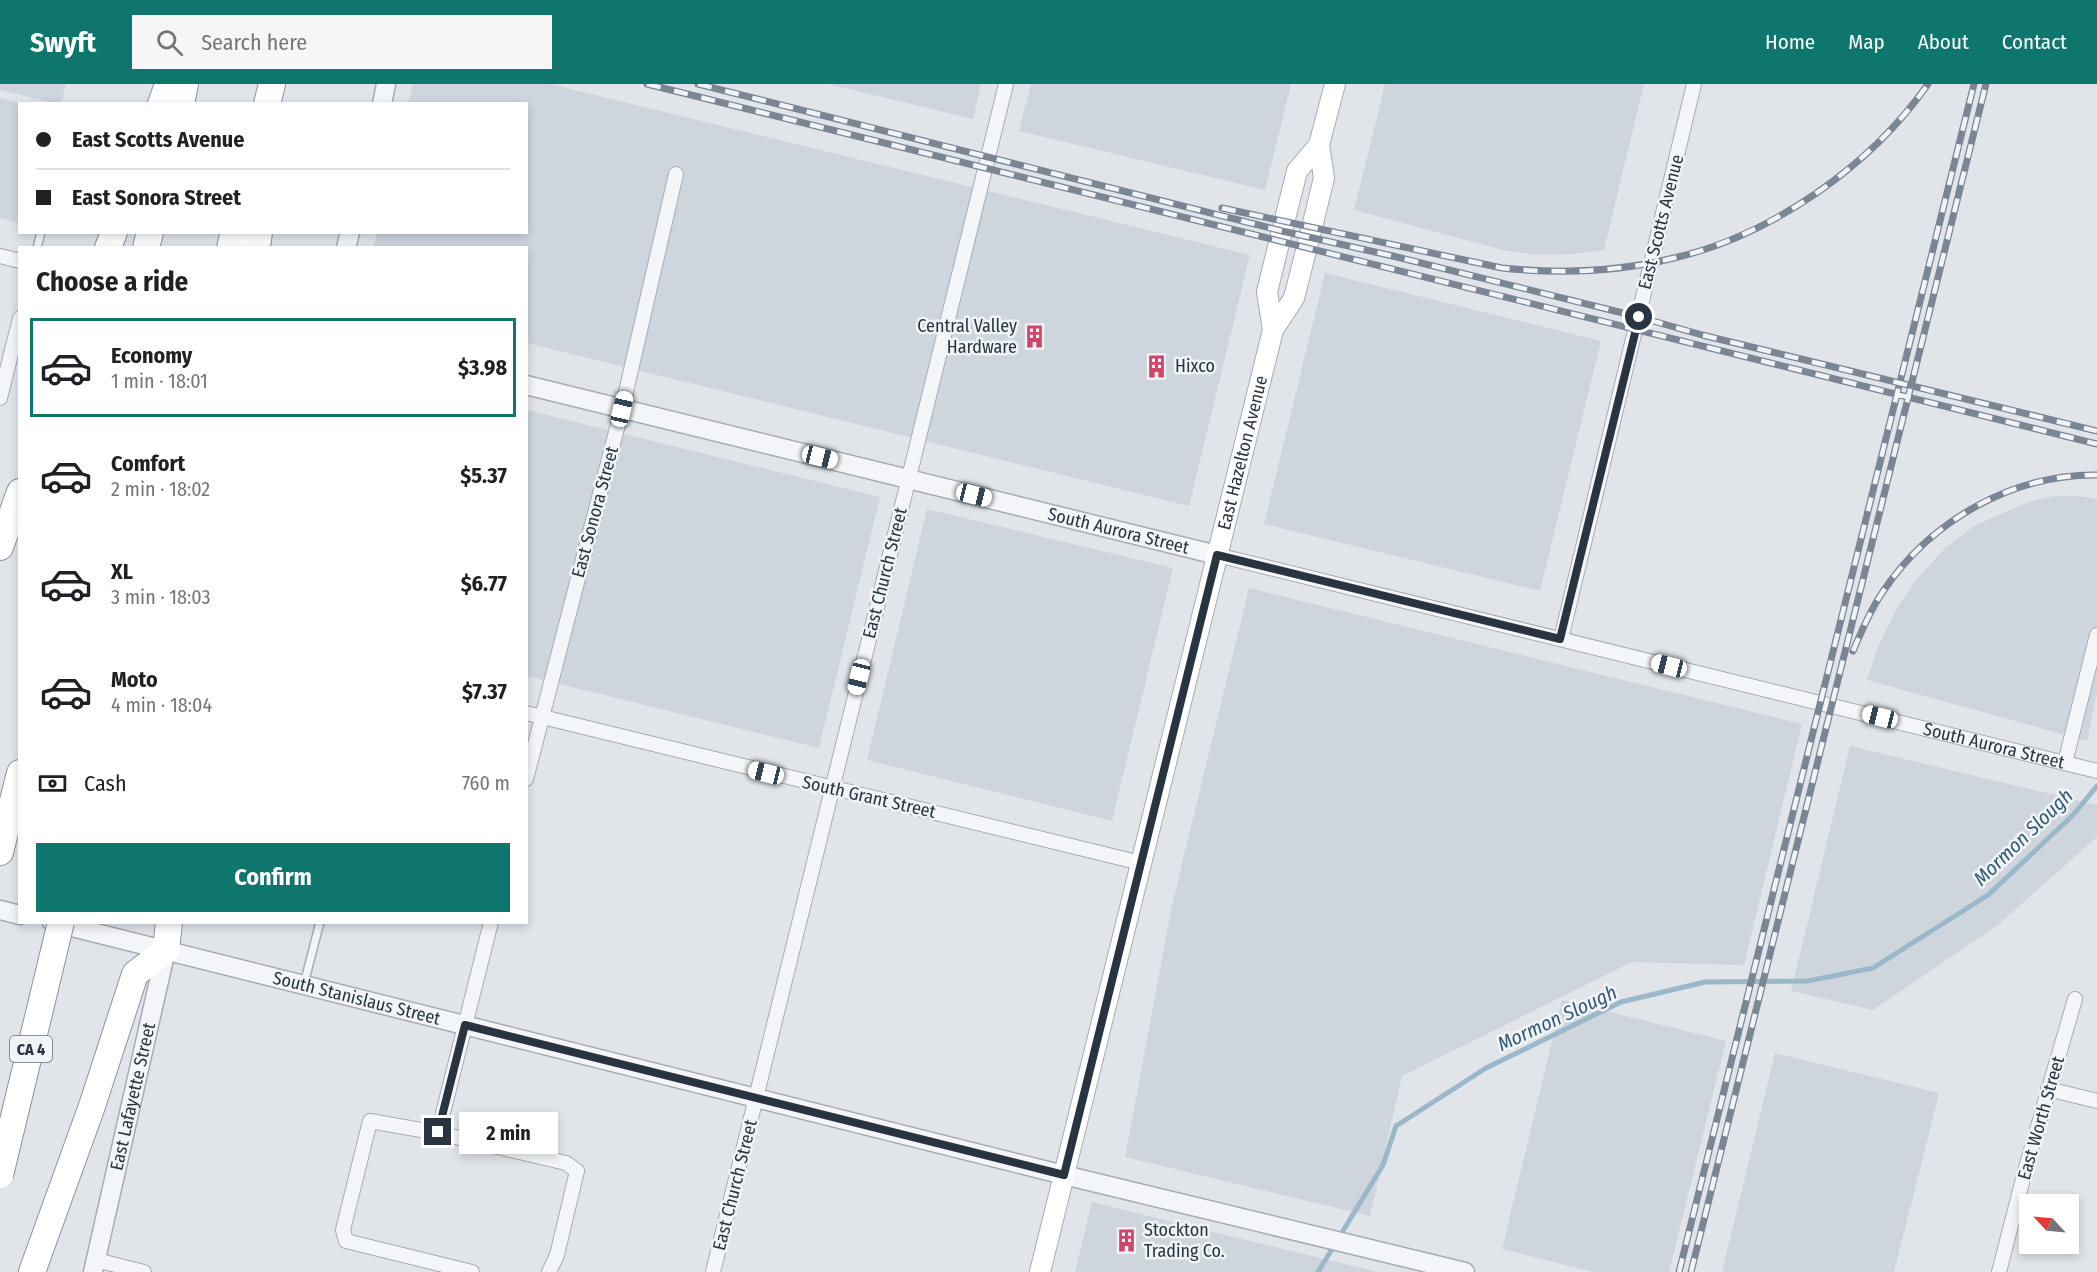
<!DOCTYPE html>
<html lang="en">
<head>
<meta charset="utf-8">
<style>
  :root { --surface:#fff; --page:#f6f6f6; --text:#202124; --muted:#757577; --line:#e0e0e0; --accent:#0f766e }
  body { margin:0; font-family:"Fira Sans Condensed",sans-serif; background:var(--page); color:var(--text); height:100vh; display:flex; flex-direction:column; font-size:22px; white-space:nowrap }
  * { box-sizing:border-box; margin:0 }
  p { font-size:20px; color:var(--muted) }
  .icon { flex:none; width:33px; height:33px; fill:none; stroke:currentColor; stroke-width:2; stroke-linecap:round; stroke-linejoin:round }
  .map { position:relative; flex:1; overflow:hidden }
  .side { position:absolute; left:18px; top:162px; width:510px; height:678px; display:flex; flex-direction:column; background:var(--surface); border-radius:0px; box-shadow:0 3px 9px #0003 }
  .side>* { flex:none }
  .hud { position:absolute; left:18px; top:18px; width:510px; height:132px; border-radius:0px; box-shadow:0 3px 9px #0003; display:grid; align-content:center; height:132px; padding:0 18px; background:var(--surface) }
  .needle { width:39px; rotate:296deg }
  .controls { position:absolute; left:2019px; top:1110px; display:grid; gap:12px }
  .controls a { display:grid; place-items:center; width:60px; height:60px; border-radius:0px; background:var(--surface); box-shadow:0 3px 9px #0003; font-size:30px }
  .end { position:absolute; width:27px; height:27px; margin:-14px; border:8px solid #293441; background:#fff; box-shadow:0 0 0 3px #fff }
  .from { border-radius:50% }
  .bubble { position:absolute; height:42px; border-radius:0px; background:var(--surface); box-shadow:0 3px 9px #0003; font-size:20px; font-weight:700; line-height:42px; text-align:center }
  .car { position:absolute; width:18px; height:36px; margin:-18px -9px; border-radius:8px; box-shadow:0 0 4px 2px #0007; background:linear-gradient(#fff 24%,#345 0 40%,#fff 0 76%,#345 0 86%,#fff 0) }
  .hud b { display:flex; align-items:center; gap:21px; height:57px; font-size:22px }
  .hud b+b { border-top:2px solid var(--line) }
  .hud i { width:15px; height:15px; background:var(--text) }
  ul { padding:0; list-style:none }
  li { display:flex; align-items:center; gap:18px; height:99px; margin:0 12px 9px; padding:0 6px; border:3px solid transparent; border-radius:0px }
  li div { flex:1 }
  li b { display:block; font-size:22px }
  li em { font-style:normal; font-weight:700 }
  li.active { border-color:var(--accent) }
  li>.icon { width:54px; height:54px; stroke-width:1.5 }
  h2 { padding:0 18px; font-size:27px; line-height:72px }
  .pay { display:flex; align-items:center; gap:15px; height:66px; padding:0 18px; font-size:22px }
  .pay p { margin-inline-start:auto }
  .primary-button { display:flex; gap:12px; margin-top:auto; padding:12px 18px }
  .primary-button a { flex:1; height:69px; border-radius:0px; background:var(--accent); color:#fff; font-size:24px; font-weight:700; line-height:69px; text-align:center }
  header { display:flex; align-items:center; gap:36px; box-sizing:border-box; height:84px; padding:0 30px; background:var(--accent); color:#fff }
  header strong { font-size:28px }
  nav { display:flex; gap:33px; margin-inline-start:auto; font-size:21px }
  .search { width:420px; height:54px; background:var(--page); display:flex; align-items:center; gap:15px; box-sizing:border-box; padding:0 21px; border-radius:0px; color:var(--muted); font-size:22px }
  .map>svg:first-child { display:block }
  .built { fill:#cfd5dc }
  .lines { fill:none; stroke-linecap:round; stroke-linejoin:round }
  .stream { stroke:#9bb7ca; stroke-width:5 }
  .service-casing { stroke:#a6acb4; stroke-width:10 }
  .minor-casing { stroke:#a6acb4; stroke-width:16 }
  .tertiary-casing { stroke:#a6acb4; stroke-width:21 }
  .secondary-casing { stroke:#a6acb4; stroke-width:22 }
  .motorway-casing { stroke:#8894a0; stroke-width:28 }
  .service { stroke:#f4f5f8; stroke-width:7 }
  .minor { stroke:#f4f5f8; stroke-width:14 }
  .tertiary { stroke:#f4f5f8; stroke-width:18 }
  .secondary { stroke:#fff; stroke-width:20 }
  .motorway { stroke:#fff; stroke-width:26 }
  .rail-casing { stroke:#7a8693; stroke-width:7 }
  .rail { stroke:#f0f4f7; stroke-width:4.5; stroke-dasharray:14; stroke-linecap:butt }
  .motorway-bridge-casing { stroke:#8894a0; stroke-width:28; stroke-linecap:butt }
  .motorway-bridge { stroke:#fff; stroke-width:26 }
  .route { stroke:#293441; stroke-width:8 }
  .labels { text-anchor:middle; stroke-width:5; stroke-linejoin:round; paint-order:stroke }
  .shield { fill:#f0f4f7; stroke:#656e78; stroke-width:1.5 }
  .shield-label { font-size:16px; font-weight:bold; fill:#293441 }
  .street-label { font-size:18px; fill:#293441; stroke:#f0f4f7 }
  .poi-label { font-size:18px; fill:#293441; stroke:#f0f4f7; text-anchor:start }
  .water-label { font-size:20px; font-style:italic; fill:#325876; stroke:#f0f4f7 }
</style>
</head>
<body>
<header>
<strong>Swyft</strong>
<div class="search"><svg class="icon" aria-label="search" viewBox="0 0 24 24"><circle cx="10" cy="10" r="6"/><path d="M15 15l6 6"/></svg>Search here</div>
<nav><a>Home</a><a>Map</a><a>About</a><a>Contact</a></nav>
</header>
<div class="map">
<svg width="2097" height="1188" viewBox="0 0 2097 1188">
  <rect width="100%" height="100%" fill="#e1e5ea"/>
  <path class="built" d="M0 0H66L61 19 58 20 0 6Z
    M413 0H550L1250 171 1189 422 527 259 526 164H373L377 149 526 148V20L408 19Z
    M828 0H981L973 35Z
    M1031 0H1291L1265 106 1019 47Z
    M1385 0H1644L1604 166 1572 170 1536 171 1507 167 1354 126Z
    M0 14 22 19 20 20 19 139 0 134Z
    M1325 189 1601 257 1540 507 1264 440Z
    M527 326 880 413 819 664 527 592Z
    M2054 412H2079L2097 415V608L2087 657 1867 596 1879 560 1897 524 1917 495 1945 464 1974 442 2028 418Z
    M927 425 1173 484 1112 737 867 676Z
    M1249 504 1802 640 1744 881 1632 878 1402 992 1370 1132 1125 1073 1172 821Z
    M1850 662 2097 721V753L1998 841 1873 926 1791 907Z
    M1562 916 1726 957 1669 1188H1593L1502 1165Z
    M1775 969 1939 1009 1894 1188H1722Z
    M1092 1118 1205 1146 1378 1188H1075Z"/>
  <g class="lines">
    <path class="stream" d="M1318 1188 1383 1081 1396 1042 1486 984 1621 918 1705 898 1808 897 1873 884 1988 811 2073 731 2097 702"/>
    <defs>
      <path id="service" d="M37 164 41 148
        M304 900 320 838"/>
      <g id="minor">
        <path d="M0 172 20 177"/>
        <path d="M0 314 20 234"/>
        <path id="s1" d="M1217 471 2097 687"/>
        <path d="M1561 555 1694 0"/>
        <path d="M526 629 1141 779"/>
        <path d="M2065 679 2097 551"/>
        <path d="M526 695 622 325 676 90"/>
        <path d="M2048 1005 2097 1017"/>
        <path d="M438 1049 491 838"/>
        <path d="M96 1176 144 1188"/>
        <path d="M472 1188 346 1157 343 1146 370 1037 438 1049 566 1079 577 1087 557 1171 549 1188"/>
        <path d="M713 1188 1006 0"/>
        <path d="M1999 1188 2025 1087 2075 915"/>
      </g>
      <g id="tertiary">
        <path d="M382 20 386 0"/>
        <path d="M346 164 350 148"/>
        <path id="s2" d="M526 301 1217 471"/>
        <path d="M0 826 20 831"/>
        <path id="s3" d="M52 838 1064 1091 1465 1188"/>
        <path id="s4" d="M93 1188 166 866"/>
      </g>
      <g id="secondary">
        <path d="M1273 246 1267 208 1282 147 1297 87 1319 61"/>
        <path id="s5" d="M1040 1188 1273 246 1294 214 1312 143 1324 94 1319 61 1335 0"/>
      </g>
      <path id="motorway" d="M161 20 168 0
        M181 20 185 0
        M267 20 272 0
        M108 164 114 148
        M146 164 150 148
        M230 164 234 148
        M257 164 259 148
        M0 463 20 408
        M0 768 20 689
        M32 1188 92 1022 135 890 166 866 169 838"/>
    </defs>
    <use href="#service" class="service-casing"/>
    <use href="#minor" class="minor-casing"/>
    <use href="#tertiary" class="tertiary-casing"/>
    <use href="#secondary" class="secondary-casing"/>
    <use href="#motorway" class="motorway-casing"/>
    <use href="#service" class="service"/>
    <use href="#minor" class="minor"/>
    <use href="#tertiary" class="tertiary"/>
    <use href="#secondary" class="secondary"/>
    <use href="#motorway" class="motorway"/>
    <defs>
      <path id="rail" d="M647 0 2097 360
        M698 0 1282 147 1397 173 1639 233 1702 251 2097 347
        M1222 124 1502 184C1560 190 1617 188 1674 174 1772 151 1871 82 1928 0
        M1853 567C1862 546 1871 525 1884 506 1931 437 2012 390 2097 391
        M1679 1188 1974 0
        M1691 1188 1986 0"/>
    </defs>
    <use href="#rail" class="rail-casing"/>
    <use href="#rail" class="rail"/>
    <defs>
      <path id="motorway-bridge" d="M0 1091 61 838"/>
    </defs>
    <use href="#motorway-bridge" class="motorway-bridge-casing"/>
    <use href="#motorway-bridge" class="motorway-bridge"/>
  </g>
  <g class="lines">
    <path class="route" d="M438 1048 465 941 1064 1091 1217 471 1560 555 1639 233"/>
  </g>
  <defs>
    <symbol id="building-bare" viewBox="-9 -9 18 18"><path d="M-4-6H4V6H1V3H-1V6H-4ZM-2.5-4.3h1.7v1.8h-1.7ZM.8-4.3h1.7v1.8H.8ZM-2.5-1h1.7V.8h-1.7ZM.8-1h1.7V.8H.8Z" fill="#d04568" stroke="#f0f4f7" stroke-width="2.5" paint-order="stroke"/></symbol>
  </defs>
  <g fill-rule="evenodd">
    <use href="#building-bare" x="1018" y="236" width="33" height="33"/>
    <use href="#building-bare" x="1140" y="266" width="33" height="33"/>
    <use href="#building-bare" x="1110" y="1140" width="33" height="33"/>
  </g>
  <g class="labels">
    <rect class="shield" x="10" y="952" width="42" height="26" rx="4.5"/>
    <g class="shield-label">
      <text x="31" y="971">CA 4</text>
    </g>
    <g class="street-label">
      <text transform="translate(1661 138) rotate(-76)" y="6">East Scotts Avenue</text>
      <text dy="6" stroke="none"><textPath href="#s5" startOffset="844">East Hazelton Avenue</textPath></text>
      <text transform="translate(595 428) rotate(-75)" y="6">East Sonora Street</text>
      <text dy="6" stroke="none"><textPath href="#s2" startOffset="610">South Aurora Street</textPath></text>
      <text transform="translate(885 489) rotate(-76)" y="6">East Church Street</text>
      <text dy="6" stroke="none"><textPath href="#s1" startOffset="800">South Aurora Street</textPath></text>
      <text transform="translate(869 713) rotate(13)" y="6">South Grant Street</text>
      <text dy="6" stroke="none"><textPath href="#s3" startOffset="314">South Stanislaus Street</textPath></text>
      <text dy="6" stroke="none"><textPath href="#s4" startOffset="180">East Lafayette Street</textPath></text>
      <text transform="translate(2041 1034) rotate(-74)" y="6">East Worth Street</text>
      <text transform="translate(735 1101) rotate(-76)" y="6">East Church Street</text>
    </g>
    <g class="poi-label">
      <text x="1017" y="248" text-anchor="end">Central Valley<tspan x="1017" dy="21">Hardware</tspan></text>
      <text x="1175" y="288">Hixco</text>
      <text x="1144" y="1152">Stockton<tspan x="1144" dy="21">Trading Co.</tspan></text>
    </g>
    <g class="water-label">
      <text transform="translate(2023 753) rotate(-44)" y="7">Mormon Slough</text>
      <text transform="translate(1557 934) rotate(-25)" y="7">Mormon Slough</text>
    </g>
  </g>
</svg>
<div class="controls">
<a><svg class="needle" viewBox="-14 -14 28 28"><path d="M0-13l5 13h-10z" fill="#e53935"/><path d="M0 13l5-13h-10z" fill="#757577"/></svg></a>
</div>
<i class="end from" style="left:1639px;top:233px"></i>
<i class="end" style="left:438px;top:1048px"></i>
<div class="bubble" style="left:459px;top:1028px;width:99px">2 min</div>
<i class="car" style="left:622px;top:325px;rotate:13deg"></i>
<i class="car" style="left:820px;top:373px;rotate:104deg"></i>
<i class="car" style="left:974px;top:411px;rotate:104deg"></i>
<i class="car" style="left:1669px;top:582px;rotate:284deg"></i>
<i class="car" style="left:859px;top:593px;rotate:194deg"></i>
<i class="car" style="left:1880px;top:633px;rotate:284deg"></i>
<i class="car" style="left:766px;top:689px;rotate:284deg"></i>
<div class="hud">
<b><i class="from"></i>East Scotts Avenue</b>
<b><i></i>East Sonora Street</b>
</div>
<section class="side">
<h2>Choose a ride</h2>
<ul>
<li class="active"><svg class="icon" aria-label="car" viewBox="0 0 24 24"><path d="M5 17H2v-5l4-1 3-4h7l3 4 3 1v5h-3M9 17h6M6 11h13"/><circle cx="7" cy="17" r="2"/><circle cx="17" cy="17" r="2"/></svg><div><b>Economy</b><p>1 min · 18:01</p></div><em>$3.98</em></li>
<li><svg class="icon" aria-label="car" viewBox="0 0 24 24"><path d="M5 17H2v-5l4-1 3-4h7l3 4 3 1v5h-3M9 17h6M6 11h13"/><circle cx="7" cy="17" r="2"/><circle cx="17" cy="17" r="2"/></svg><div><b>Comfort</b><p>2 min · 18:02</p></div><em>$5.37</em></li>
<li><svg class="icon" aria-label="car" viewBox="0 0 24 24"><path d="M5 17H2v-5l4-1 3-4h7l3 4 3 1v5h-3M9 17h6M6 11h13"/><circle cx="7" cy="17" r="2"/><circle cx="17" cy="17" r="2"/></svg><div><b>XL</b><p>3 min · 18:03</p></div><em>$6.77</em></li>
<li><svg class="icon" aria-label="car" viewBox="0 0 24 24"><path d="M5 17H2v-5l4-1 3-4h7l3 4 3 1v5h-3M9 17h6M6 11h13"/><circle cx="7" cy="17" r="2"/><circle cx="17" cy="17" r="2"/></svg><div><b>Moto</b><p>4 min · 18:04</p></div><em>$7.37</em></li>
</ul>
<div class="pay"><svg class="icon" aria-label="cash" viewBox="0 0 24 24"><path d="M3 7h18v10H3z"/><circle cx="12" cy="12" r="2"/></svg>Cash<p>760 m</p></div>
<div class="primary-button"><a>Confirm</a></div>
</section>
</div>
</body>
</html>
